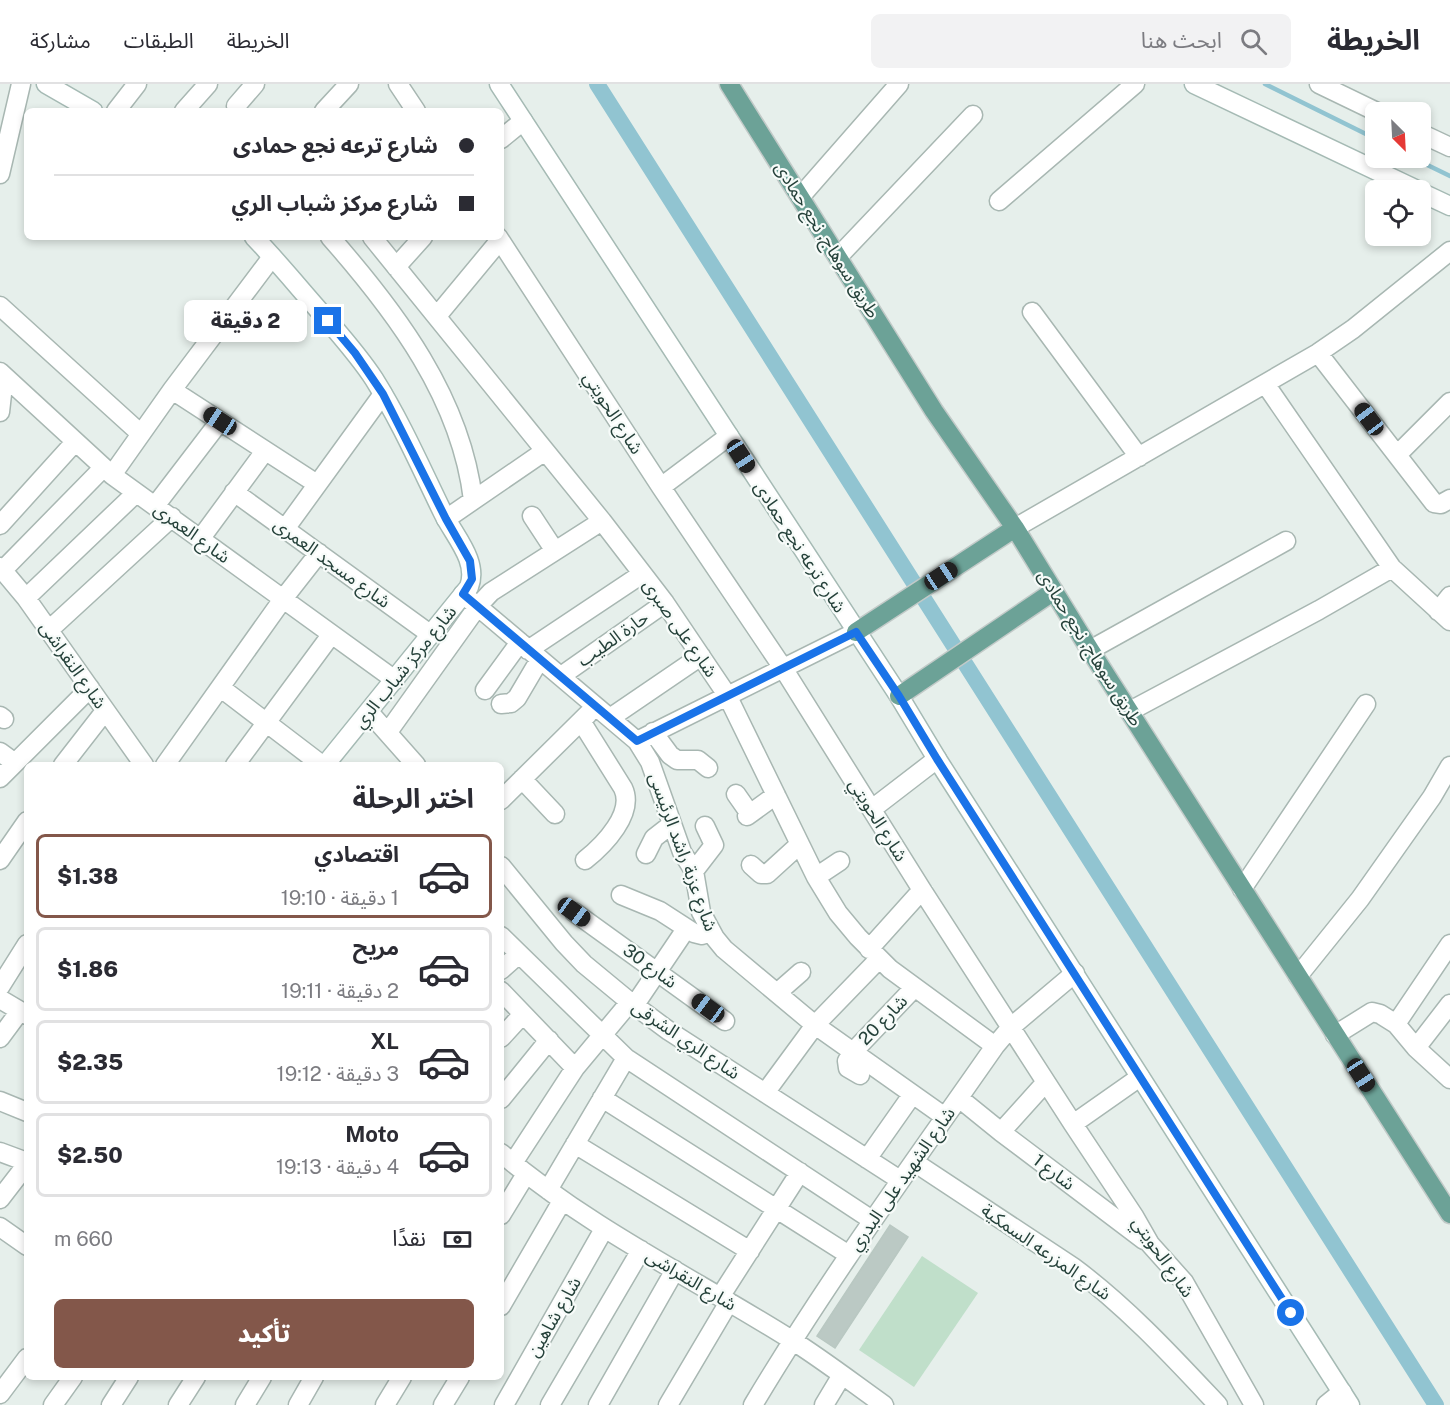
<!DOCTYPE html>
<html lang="ar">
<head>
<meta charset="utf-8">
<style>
  :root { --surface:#fff; --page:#f2f2f3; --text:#2b2b33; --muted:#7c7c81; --line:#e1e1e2; --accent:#83574a }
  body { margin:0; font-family:"Public Sans","Noto Sans Arabic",sans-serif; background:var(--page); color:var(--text); direction:rtl; height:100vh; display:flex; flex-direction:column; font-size:22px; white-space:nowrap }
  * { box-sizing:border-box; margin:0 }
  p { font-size:20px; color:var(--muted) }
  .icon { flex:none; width:33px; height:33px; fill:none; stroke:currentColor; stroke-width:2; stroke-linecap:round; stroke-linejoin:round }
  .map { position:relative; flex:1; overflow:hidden; direction:ltr }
  .panel { position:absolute; left:24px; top:678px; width:480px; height:618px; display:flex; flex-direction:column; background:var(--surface); border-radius:9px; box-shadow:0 3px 9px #0003; direction:rtl }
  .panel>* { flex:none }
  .top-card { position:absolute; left:24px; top:24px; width:480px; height:132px; border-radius:9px; box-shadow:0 3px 9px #0003; direction:rtl; display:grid; align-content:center; height:132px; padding:0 30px; background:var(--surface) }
  .needle { width:39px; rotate:156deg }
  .tools { position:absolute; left:1365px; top:18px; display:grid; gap:12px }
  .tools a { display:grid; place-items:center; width:66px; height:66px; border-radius:9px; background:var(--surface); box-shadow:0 3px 9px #0003; font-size:30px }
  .end { position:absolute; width:27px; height:27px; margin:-14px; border:8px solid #1a73e8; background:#fff; box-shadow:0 0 0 3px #fff }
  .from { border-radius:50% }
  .bubble { position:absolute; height:42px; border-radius:9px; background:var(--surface); box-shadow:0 3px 9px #0003; font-size:20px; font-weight:800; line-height:42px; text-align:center; direction:rtl }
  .car { position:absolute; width:18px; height:36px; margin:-18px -9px; border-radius:8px; box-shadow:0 0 4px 2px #0007; background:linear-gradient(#222 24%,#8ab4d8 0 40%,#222 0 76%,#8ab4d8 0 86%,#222 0) }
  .top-card b { display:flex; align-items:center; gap:21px; height:57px; font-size:22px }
  .top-card b+b { border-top:2px solid var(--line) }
  .top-card i { width:15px; height:15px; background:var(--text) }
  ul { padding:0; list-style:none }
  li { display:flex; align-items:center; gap:18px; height:84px; margin:0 12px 9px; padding:0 18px; border:3px solid var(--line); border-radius:9px }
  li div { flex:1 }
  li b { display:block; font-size:22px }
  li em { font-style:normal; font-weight:800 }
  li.on { border-color:var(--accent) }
  li>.icon { width:54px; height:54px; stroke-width:1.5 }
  h2 { padding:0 30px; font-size:27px; line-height:72px }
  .pay { display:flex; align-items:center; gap:15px; height:66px; padding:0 30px; font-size:22px }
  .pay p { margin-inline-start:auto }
  .action { display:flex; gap:12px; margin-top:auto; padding:12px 30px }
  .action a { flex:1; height:69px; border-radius:9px; background:var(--accent); color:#fff; font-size:24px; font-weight:800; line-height:69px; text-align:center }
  header { display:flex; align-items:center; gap:36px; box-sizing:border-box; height:84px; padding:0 30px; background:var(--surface); border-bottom:2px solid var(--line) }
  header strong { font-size:28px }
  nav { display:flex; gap:33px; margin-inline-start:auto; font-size:21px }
  .search { width:420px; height:54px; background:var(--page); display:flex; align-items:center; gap:15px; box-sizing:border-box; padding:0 21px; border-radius:9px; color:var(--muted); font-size:22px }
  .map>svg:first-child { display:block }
  .green { fill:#c0dfca }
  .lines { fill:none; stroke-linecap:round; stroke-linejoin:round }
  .stream { stroke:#91c4d1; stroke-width:4.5 }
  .canal { stroke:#91c4d1; stroke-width:16 }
  .building { fill:#bbc9c4; stroke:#b9c8c2; stroke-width:1.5 }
  .street-casing { stroke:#a8b7b2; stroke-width:21 }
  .secondary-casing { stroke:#a5bab4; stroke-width:21 }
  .primary-casing { stroke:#c2cac8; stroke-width:21 }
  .street { stroke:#fff; stroke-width:18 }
  .secondary { stroke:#fff; stroke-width:18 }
  .primary { stroke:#6ca297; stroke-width:18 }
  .route { stroke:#1a73e8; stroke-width:8 }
  .labels { text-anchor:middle; stroke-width:4.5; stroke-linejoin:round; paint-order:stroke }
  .street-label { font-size:18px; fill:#25413a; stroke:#f7fbf9 }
</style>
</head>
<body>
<header>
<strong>الخريطة</strong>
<div class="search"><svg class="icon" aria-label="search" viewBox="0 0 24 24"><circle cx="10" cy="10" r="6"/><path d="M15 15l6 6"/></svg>ابحث هنا</div>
<nav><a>الخريطة</a><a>الطبقات</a><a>مشاركة</a></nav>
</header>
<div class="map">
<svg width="1450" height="1321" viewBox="0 0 1450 1321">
  <rect width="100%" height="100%" fill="#e6efeb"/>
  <path class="green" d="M922 1172 978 1209 914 1303 859 1266Z"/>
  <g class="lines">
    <path class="stream" d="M1265 0 1376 55
      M1413 74 1450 92"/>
    <path class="canal" d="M597 0 1436 1321"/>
  </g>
  <path class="building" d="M890 1141 908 1153 835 1264 817 1252Z"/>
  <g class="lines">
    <defs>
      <path id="street" d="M398 0 416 27
        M1319 0 1377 28
        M236 22 255 0
        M116 27 137 0
        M184 27 208 0
        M324 27 349 0
        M1420 49 1450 63
        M501 55 523 37
        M0 90 21 0
        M801 112 899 0
        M999 117 1135 0
        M330 153C396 228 461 314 473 416
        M372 153 602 437 665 519 727 611 816 793 838 829 858 853 890 885 995 962
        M498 153 661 403 783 584 922 806 1073 1040 1134 1132 1150 1160 1184 1198 1254 1321
        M838 173 973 31
        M396 183 423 153
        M0 222 141 350
        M1032 228 1139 373
        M437 232 500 156
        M1318 269 1434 419 1441 420 1450 415
        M0 288 112 391 395 596
        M1266 301 1392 484 1450 537
        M172 306 317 400
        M0 328 4 292
        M1397 371 1450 318
        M112 391 172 306 272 173
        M661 403 729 352
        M234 408 430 550
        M155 422 220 337
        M532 432 555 467
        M446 435 545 367
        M0 441 75 358
        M1015 444 1318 269 1353 245 1450 167
        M285 445 383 310
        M201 454 265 367
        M0 483 26 514 144 681
        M3 486 103 384
        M463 510 637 657 650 678 682 768 694 787 701 828 715 854 724 865 815 941 945 1033
        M26 514 136 409
        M1438 527 1450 512
        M49 546 172 433
        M528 566 642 490
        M1090 566 1286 457
        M561 592 665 519
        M221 604 322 681
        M485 606 520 558
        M501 620 511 619 517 614 540 575
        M1130 627 1319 526 1392 484
        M369 628 416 681
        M0 632 4 635
        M610 634 701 572
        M581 637 623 704C635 729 604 761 585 776
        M388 648 478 522 491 508 602 437
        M653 648 670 671 677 676H698L708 684
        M637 657 856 548
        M0 668 15 679
        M63 681 105 627
        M165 681 283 515 319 469
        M235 681 331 551
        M0 694 90 604
        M522 695 555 730
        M736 710 750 730
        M501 716 588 630
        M872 725 937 675
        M747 732 776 711
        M646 770 654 754 672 740
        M0 776 27 737
        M751 781 761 790H767L800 760
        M501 782 564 859 584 880 630 918 669 947 900 1096
        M694 787 714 761 705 742
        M816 793 840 777
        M1242 805 1366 620
        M621 811 660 827 694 849 702 851 711 847
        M574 828 725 937
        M501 852 626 974 872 1136
        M869 865 922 806
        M501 886 519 870
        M1298 892 1360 815 1432 713 1450 682
        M0 903 27 860
        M501 907 575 984
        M777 909 801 888
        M0 915 27 931
        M634 922 686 845
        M1396 940 1416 964 1450 995
        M1335 951 1372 928 1380 930 1396 940 1450 860
        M0 954 20 927
        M501 954 523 930
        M1416 964 1450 920
        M860 991 848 984 847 977 852 969 914 904
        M765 1009 815 941 879 875
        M602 1014 849 1171
        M959 1014 1001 1048 1144 1156
        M501 1015 549 956
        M0 1017 27 1028
        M1073 1040 1140 993
        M1001 1048 1046 998
        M575 1060 750 1167
        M0 1068 27 1078
        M501 1069C589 1144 693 1194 790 1255 822 1275 853 1299 884 1321
        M867 1075 912 1011
        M914 1078 1073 1183C1127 1223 1172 1272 1218 1321
        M513 1079 575 984 630 918
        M548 1106 626 974
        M0 1115 27 1080
        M501 1131 526 1090
        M0 1143 27 1162
        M720 1213 800 1088
        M501 1222 562 1117
        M0 1310 27 1274
        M53 1321 73 1293
        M111 1321 129 1293
        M178 1321 196 1293
        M245 1321 262 1293
        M298 1321 314 1293
        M385 1321 402 1293
        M443 1321 460 1293
        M504 1321 604 1145
        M550 1321 641 1166
        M598 1321 675 1186
        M668 1321 729 1218
        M753 1321C827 1197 912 1081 995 962L1011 943 1075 889
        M824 1321 842 1291
        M1326 1321 1342 1308"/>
      <path id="secondary" d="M46 0 93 27
        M499 0 899 612 937 675 1350 1321
        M1194 0 1417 106
        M1420 108 1450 122
        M254 153C278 178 300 205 323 231 341 252 359 272 374 295 401 338 421 384 443 429 454 452 479 477 469 503L325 681"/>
      <path id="primary" d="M729 0 934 327 1015 444 1090 566 1450 1130
        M856 548 1015 444
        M899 612 1054 507"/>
    </defs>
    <use href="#street" class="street-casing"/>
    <use href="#secondary" class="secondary-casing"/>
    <use href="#primary" class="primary-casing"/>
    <use href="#street" class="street"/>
    <use href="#secondary" class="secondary"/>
    <use href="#primary" class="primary"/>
  </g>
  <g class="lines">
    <path class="route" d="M328 237 355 269 383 310 446 435 470 477 472 495 463 510 637 657 856 548 899 612 937 675 1291 1229"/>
  </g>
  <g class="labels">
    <g class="street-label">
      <text transform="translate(827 156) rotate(58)" y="6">طريق سوهاج, نجع حمادى</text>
      <text transform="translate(613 329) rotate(57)" y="6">شارع الحويتي</text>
      <text transform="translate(192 449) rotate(36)" y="6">شارع العمرى</text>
      <text transform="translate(800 463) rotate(57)" y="6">شارع ترعه نجع حمادى</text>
      <text transform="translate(332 479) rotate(36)" y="6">شارع مسجد العمرى</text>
      <text transform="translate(680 544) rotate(55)" y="6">شارع على صبرى</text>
      <text transform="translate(613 555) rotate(-35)" y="6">حارة الطيب</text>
      <text transform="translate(1090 564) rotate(58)" y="6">طريق سوهاج, نجع حمادى</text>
      <text transform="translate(73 581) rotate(55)" y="6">شارع النقراشى</text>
      <text transform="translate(405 583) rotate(-51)" y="6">شارع مركز شباب الري</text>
      <text transform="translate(878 736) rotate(58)" y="6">شارع الحويتي</text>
      <text transform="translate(683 768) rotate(70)" y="6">شارع عزبة راشد الرئيسى</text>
      <text transform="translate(650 882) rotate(36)" y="6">شارع 30</text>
      <text transform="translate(883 936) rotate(-46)" y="6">شارع 20</text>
      <text transform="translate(686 956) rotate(34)" y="6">شارع الري الشرقى</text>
      <text transform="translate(1054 1088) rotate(37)" y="6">شارع 1</text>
      <text transform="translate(902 1095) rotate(-55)" y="6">شارع الشهيد على البدري</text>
      <text transform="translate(1046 1168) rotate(35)" y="6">شارع المزرعه السمكية</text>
      <text transform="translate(1163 1173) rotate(55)" y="6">شارع الحويتي</text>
      <text transform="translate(691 1196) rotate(31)" y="6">شارع النقراشى</text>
      <text transform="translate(554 1233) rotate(-60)" y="6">شارع شاهين</text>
    </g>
  </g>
</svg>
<div class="tools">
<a><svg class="needle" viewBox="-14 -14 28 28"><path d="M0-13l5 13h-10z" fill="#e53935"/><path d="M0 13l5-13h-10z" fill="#7c7c81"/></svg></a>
<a><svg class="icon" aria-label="locate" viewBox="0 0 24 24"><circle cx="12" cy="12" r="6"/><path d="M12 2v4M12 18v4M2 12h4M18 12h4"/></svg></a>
</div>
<i class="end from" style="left:1291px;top:1229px"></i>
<i class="end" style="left:328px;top:237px"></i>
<div class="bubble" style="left:184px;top:216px;width:123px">2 دقيقة</div>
<i class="car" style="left:1369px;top:335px;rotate:323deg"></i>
<i class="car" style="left:220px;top:337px;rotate:303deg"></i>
<i class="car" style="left:741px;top:372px;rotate:147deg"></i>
<i class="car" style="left:941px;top:492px;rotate:57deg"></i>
<i class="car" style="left:574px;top:828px;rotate:126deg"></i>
<i class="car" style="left:708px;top:924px;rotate:306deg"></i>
<i class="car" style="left:1361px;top:991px;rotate:147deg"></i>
<div class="top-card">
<b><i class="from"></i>شارع ترعه نجع حمادى</b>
<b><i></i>شارع مركز شباب الري</b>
</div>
<section class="panel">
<h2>اختر الرحلة</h2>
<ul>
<li class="on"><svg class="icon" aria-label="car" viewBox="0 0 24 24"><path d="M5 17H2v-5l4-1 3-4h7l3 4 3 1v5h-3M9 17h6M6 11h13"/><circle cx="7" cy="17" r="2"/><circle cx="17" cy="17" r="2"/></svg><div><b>اقتصادي</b><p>1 دقيقة · 19:10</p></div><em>$1.38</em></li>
<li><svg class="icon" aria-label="car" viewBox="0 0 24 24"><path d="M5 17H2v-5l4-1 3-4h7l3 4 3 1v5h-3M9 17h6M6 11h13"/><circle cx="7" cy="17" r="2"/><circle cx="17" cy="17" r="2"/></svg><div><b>مريح</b><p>2 دقيقة · 19:11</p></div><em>$1.86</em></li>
<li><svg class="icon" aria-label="car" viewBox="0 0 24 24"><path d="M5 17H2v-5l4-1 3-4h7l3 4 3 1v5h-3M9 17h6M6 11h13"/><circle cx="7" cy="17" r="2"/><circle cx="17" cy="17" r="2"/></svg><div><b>XL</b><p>3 دقيقة · 19:12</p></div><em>$2.35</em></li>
<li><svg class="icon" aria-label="car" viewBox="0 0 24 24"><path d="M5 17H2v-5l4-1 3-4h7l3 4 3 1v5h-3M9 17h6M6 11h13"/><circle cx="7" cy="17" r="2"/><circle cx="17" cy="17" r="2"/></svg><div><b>Moto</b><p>4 دقيقة · 19:13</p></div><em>$2.50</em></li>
</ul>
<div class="pay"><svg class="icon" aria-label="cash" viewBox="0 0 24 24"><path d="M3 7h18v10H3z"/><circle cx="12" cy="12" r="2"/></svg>نقدًا<p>660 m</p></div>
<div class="action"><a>تأكيد</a></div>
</section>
</div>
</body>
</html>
